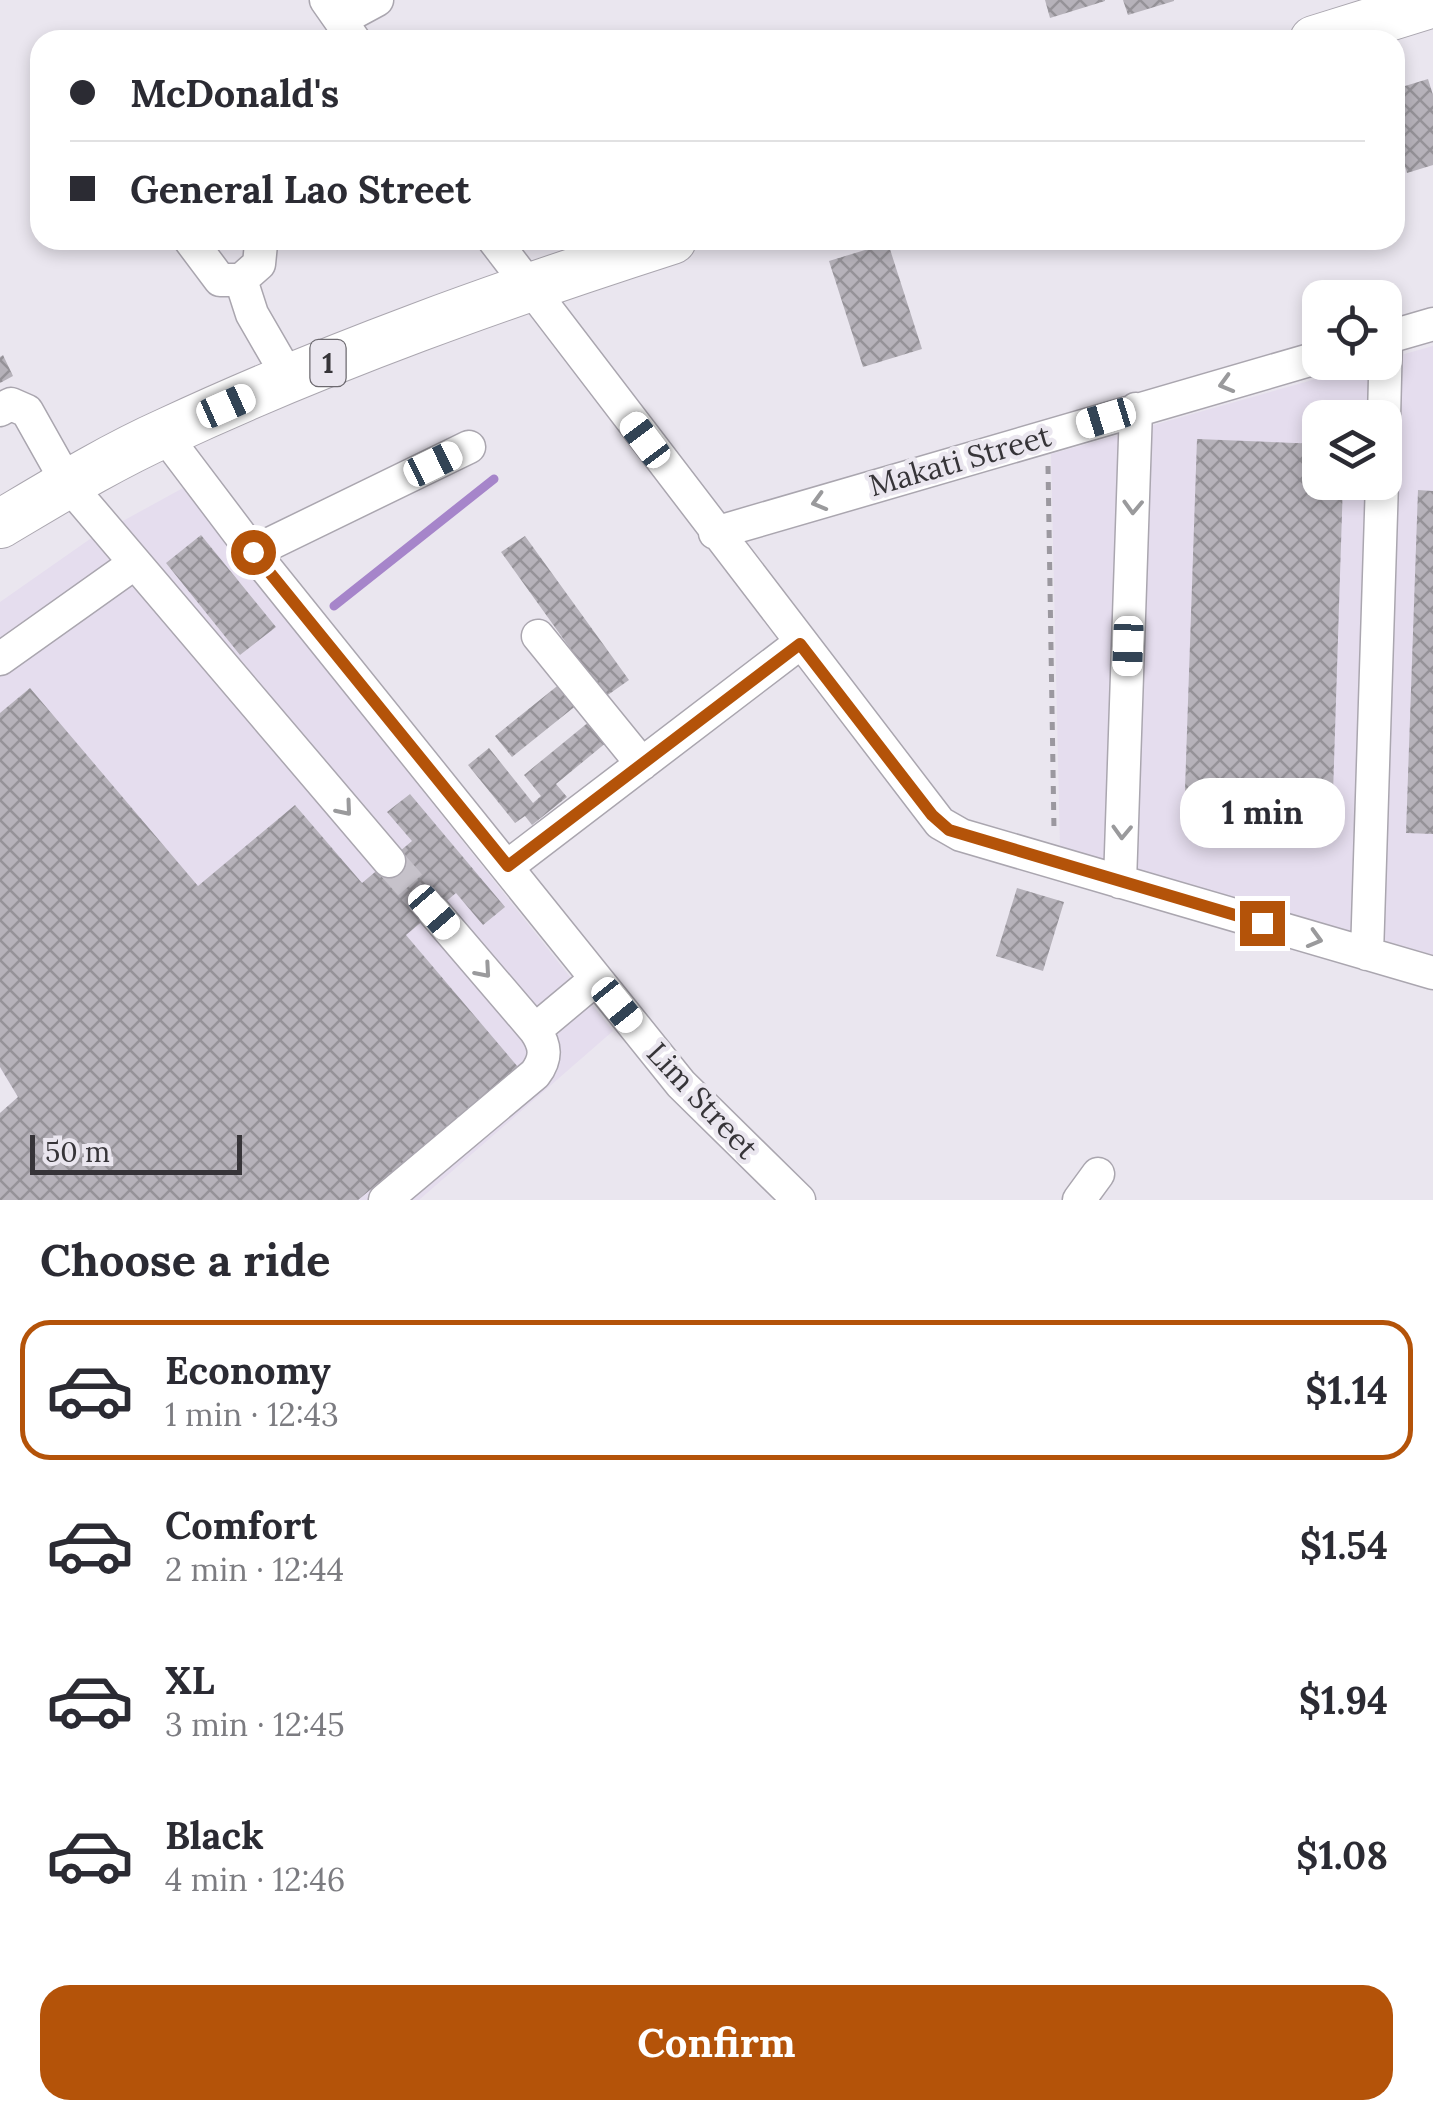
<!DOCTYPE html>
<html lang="en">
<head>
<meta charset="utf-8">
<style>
  :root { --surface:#fff; --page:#f7f7f7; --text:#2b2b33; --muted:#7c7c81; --line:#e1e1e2; --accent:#b45309 }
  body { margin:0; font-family:Lora,serif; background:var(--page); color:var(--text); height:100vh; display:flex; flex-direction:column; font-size:38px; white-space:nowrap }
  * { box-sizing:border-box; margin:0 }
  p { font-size:32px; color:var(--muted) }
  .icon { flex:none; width:55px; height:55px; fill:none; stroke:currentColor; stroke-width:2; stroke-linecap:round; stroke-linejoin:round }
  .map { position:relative; height:1200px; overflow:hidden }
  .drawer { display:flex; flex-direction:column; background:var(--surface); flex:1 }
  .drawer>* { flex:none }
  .top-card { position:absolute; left:30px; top:30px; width:1375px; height:220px; border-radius:30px; box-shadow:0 5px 15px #0003; display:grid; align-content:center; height:220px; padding:0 40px; background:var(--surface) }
  .controls { position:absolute; left:1302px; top:280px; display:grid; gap:20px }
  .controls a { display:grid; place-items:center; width:100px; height:100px; border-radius:20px; background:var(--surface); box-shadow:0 5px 15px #0003; font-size:50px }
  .scale { position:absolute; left:30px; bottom:25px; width:212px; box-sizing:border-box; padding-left:10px; border:5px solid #363438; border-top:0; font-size:28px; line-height:35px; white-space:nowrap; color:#363438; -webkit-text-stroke:8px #eae6ef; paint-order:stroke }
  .end { position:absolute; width:45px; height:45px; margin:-22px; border:12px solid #b45309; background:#fff; box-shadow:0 0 0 5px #fff }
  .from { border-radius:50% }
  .bubble { position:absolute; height:70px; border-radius:30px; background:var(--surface); box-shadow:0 5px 15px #0003; font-size:32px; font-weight:800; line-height:70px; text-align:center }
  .car { position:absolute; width:30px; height:60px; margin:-30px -15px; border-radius:12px; box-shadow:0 0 8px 2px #0007; background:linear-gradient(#fff 24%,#345 0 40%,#fff 0 76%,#345 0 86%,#fff 0) }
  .top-card b { display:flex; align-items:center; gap:35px; height:95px; font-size:38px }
  .top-card b+b { border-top:2px solid var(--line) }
  .top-card i { width:25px; height:25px; background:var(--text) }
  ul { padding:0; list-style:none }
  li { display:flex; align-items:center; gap:30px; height:140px; margin:0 20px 15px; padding:0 20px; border:5px solid transparent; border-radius:30px }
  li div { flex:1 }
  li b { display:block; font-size:38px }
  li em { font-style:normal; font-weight:800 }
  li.on { border-color:var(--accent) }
  li>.icon { width:90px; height:90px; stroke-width:1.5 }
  h2 { padding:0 40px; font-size:45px; line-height:120px }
  .primary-button { display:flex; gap:20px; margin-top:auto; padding:20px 40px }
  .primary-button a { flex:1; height:115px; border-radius:30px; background:var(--accent); color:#fff; font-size:40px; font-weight:800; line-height:115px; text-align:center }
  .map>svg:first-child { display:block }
  .built { fill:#e5ddee; fill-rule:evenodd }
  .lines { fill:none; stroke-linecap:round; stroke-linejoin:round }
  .stream { stroke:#a685ca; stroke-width:9 }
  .building { fill:url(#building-cross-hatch) }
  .minor-tunnel { stroke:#c6c2ca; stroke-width:32; stroke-dasharray:32 16; stroke-linecap:butt }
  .minor-casing { stroke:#aaa6af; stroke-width:35 }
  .highway-casing { stroke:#aaa6af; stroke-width:50 }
  .path { stroke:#9b989f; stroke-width:5; stroke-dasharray:8 8; stroke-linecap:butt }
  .minor { stroke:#fff; stroke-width:32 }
  .highway { stroke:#fff; stroke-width:48 }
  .oneway { stroke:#9a9a9c }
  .route { stroke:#b45309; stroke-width:12 }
  .labels { text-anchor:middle; stroke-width:9; stroke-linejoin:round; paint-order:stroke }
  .shield { fill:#eae6ef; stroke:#6c696f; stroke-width:2.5 }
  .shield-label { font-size:28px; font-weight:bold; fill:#363438 }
  .street-label { font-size:30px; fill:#363438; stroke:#eae6ef }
</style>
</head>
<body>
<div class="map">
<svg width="1433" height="1200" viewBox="0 0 1433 1200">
  <defs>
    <pattern id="building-cross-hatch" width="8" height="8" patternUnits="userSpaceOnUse" patternTransform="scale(2.5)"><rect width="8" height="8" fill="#b6b2ba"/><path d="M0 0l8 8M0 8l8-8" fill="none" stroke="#959298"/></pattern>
  </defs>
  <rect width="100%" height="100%" fill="#eae6ef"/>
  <path class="built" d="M1433 346V955L1060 847 1051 454ZM1320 418H1385V482H1320Z
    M183 488 613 1031 419 1200H0V1113L18 1097 0 1068V602L90 539Z"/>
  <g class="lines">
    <path class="stream" d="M334 606 494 479"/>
  </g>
  <path class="building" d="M1045 0H1105V1L1050 18Z
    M1123 0H1174V1L1128 15Z
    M1428 79 1433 95V165L1407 173 1395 134V89Z
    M888 243 922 349 863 367 829 261Z
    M3 355 13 376 0 383V357Z
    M1197 439 1320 444V482H1343L1332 825 1184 819Z
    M1418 490 1433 491V834L1406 833Z
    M201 535 276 627 240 655 166 563Z
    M525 536 629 680 605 697 501 552Z
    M561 683 578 704 512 757 495 736Z
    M30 688 198 886 295 805 362 883 412 841 387 812 410 794 505 907 483 925 456 893 406 935 518 1067 358 1200H0V1113L18 1097 0 1067V713Z
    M590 721 607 742 556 784 567 797 532 825 525 816 515 823 468 765 489 748 533 803 541 796 524 775Z
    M1017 888 1064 902 1043 971 996 956Z"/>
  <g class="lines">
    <path class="minor-tunnel" d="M389 861 434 912"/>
    <defs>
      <path id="minor" d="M326 0 354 40
        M340 20 377 0
        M190 240 220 280H241
        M257 240 261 244 259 264 241 280 252 314 289 378
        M494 240 940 823 961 835 1433 973
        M1385 338 1433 324
        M0 410 11 404 27 411 68 484 389 861
        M1384 418 1386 338
        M163 433 253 552 681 1084 799 1200
        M715 533 1320 357
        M253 552 469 447
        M538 636 642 764
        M0 659 135 563
        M508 866 800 643
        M1120 882 1136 409
        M1367 954 1382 482
        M535 1030 596 979
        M385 1200 535 1074C547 1058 546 1046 535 1030L434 912
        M1079 1200 1098 1174"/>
      <path id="highway" d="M1314 40 1433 3
        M0 524C54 492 109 458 167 432 330 356 501 295 672 240"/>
    </defs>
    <use href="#minor" class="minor-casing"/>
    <use href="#highway" class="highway-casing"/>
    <path class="path" d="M1048 466 1054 830"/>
    <use href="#minor" class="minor"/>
    <use href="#highway" class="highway"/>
  </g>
  <defs><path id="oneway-chevron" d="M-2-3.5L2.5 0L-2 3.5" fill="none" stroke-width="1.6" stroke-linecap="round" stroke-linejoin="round" transform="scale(2.5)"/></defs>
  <g class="oneway">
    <use href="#oneway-chevron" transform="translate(1226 384) rotate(164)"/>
    <use href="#oneway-chevron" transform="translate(819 502) rotate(164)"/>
    <use href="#oneway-chevron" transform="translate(1133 507) rotate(92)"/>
    <use href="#oneway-chevron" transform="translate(345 809) rotate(50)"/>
    <use href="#oneway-chevron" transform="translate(1122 832) rotate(92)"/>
    <use href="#oneway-chevron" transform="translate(1315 939) rotate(16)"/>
    <use href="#oneway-chevron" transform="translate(484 971) rotate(49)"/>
  </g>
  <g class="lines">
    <path class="route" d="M253 552 508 866 800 644 932 815 949 830 1262 923"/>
  </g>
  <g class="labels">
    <rect class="shield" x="310.5" y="340" width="35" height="46" rx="8"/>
    <g class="shield-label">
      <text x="328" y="373">1</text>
    </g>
    <g class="street-label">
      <text transform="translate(960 461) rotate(-16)" y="10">Makati Street</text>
      <text transform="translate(702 1101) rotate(47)" y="10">Lim Street</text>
    </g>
  </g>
</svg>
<div class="controls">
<a><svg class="icon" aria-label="locate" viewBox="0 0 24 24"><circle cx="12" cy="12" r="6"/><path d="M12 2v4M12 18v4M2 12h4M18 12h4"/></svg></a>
<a><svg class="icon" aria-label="layers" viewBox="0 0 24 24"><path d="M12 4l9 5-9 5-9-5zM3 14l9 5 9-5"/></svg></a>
</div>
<div class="scale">50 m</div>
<i class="end from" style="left:253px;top:552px"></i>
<i class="end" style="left:1262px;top:923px"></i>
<div class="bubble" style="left:1180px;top:778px;width:165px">1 min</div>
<i class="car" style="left:226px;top:406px;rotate:66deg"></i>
<i class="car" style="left:1106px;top:418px;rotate:253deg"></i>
<i class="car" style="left:645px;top:440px;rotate:323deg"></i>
<i class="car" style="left:433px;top:464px;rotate:64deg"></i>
<i class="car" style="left:1128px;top:646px;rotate:182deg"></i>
<i class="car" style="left:434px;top:912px;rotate:139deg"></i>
<i class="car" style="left:617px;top:1005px;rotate:141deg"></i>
<div class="top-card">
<b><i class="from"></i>McDonald's</b>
<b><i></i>General Lao Street</b>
</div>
</div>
<section class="drawer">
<h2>Choose a ride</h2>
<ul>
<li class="on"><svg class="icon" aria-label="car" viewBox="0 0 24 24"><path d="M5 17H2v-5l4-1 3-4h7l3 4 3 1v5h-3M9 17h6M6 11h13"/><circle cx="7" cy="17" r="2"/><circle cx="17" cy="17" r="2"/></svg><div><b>Economy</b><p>1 min · 12:43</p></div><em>$1.14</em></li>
<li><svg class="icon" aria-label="car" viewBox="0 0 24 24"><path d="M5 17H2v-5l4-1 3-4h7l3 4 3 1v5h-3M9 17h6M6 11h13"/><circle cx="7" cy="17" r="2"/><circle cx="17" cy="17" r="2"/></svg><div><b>Comfort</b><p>2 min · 12:44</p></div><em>$1.54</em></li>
<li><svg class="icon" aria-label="car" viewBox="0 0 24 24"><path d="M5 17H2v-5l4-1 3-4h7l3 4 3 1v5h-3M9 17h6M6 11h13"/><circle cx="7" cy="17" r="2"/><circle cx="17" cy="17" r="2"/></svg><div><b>XL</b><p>3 min · 12:45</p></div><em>$1.94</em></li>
<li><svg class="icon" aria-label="car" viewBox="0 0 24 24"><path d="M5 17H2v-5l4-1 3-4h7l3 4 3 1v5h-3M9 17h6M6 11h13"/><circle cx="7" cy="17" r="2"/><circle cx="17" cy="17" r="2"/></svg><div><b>Black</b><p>4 min · 12:46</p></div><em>$1.08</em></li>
</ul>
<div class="primary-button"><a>Confirm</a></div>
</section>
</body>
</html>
